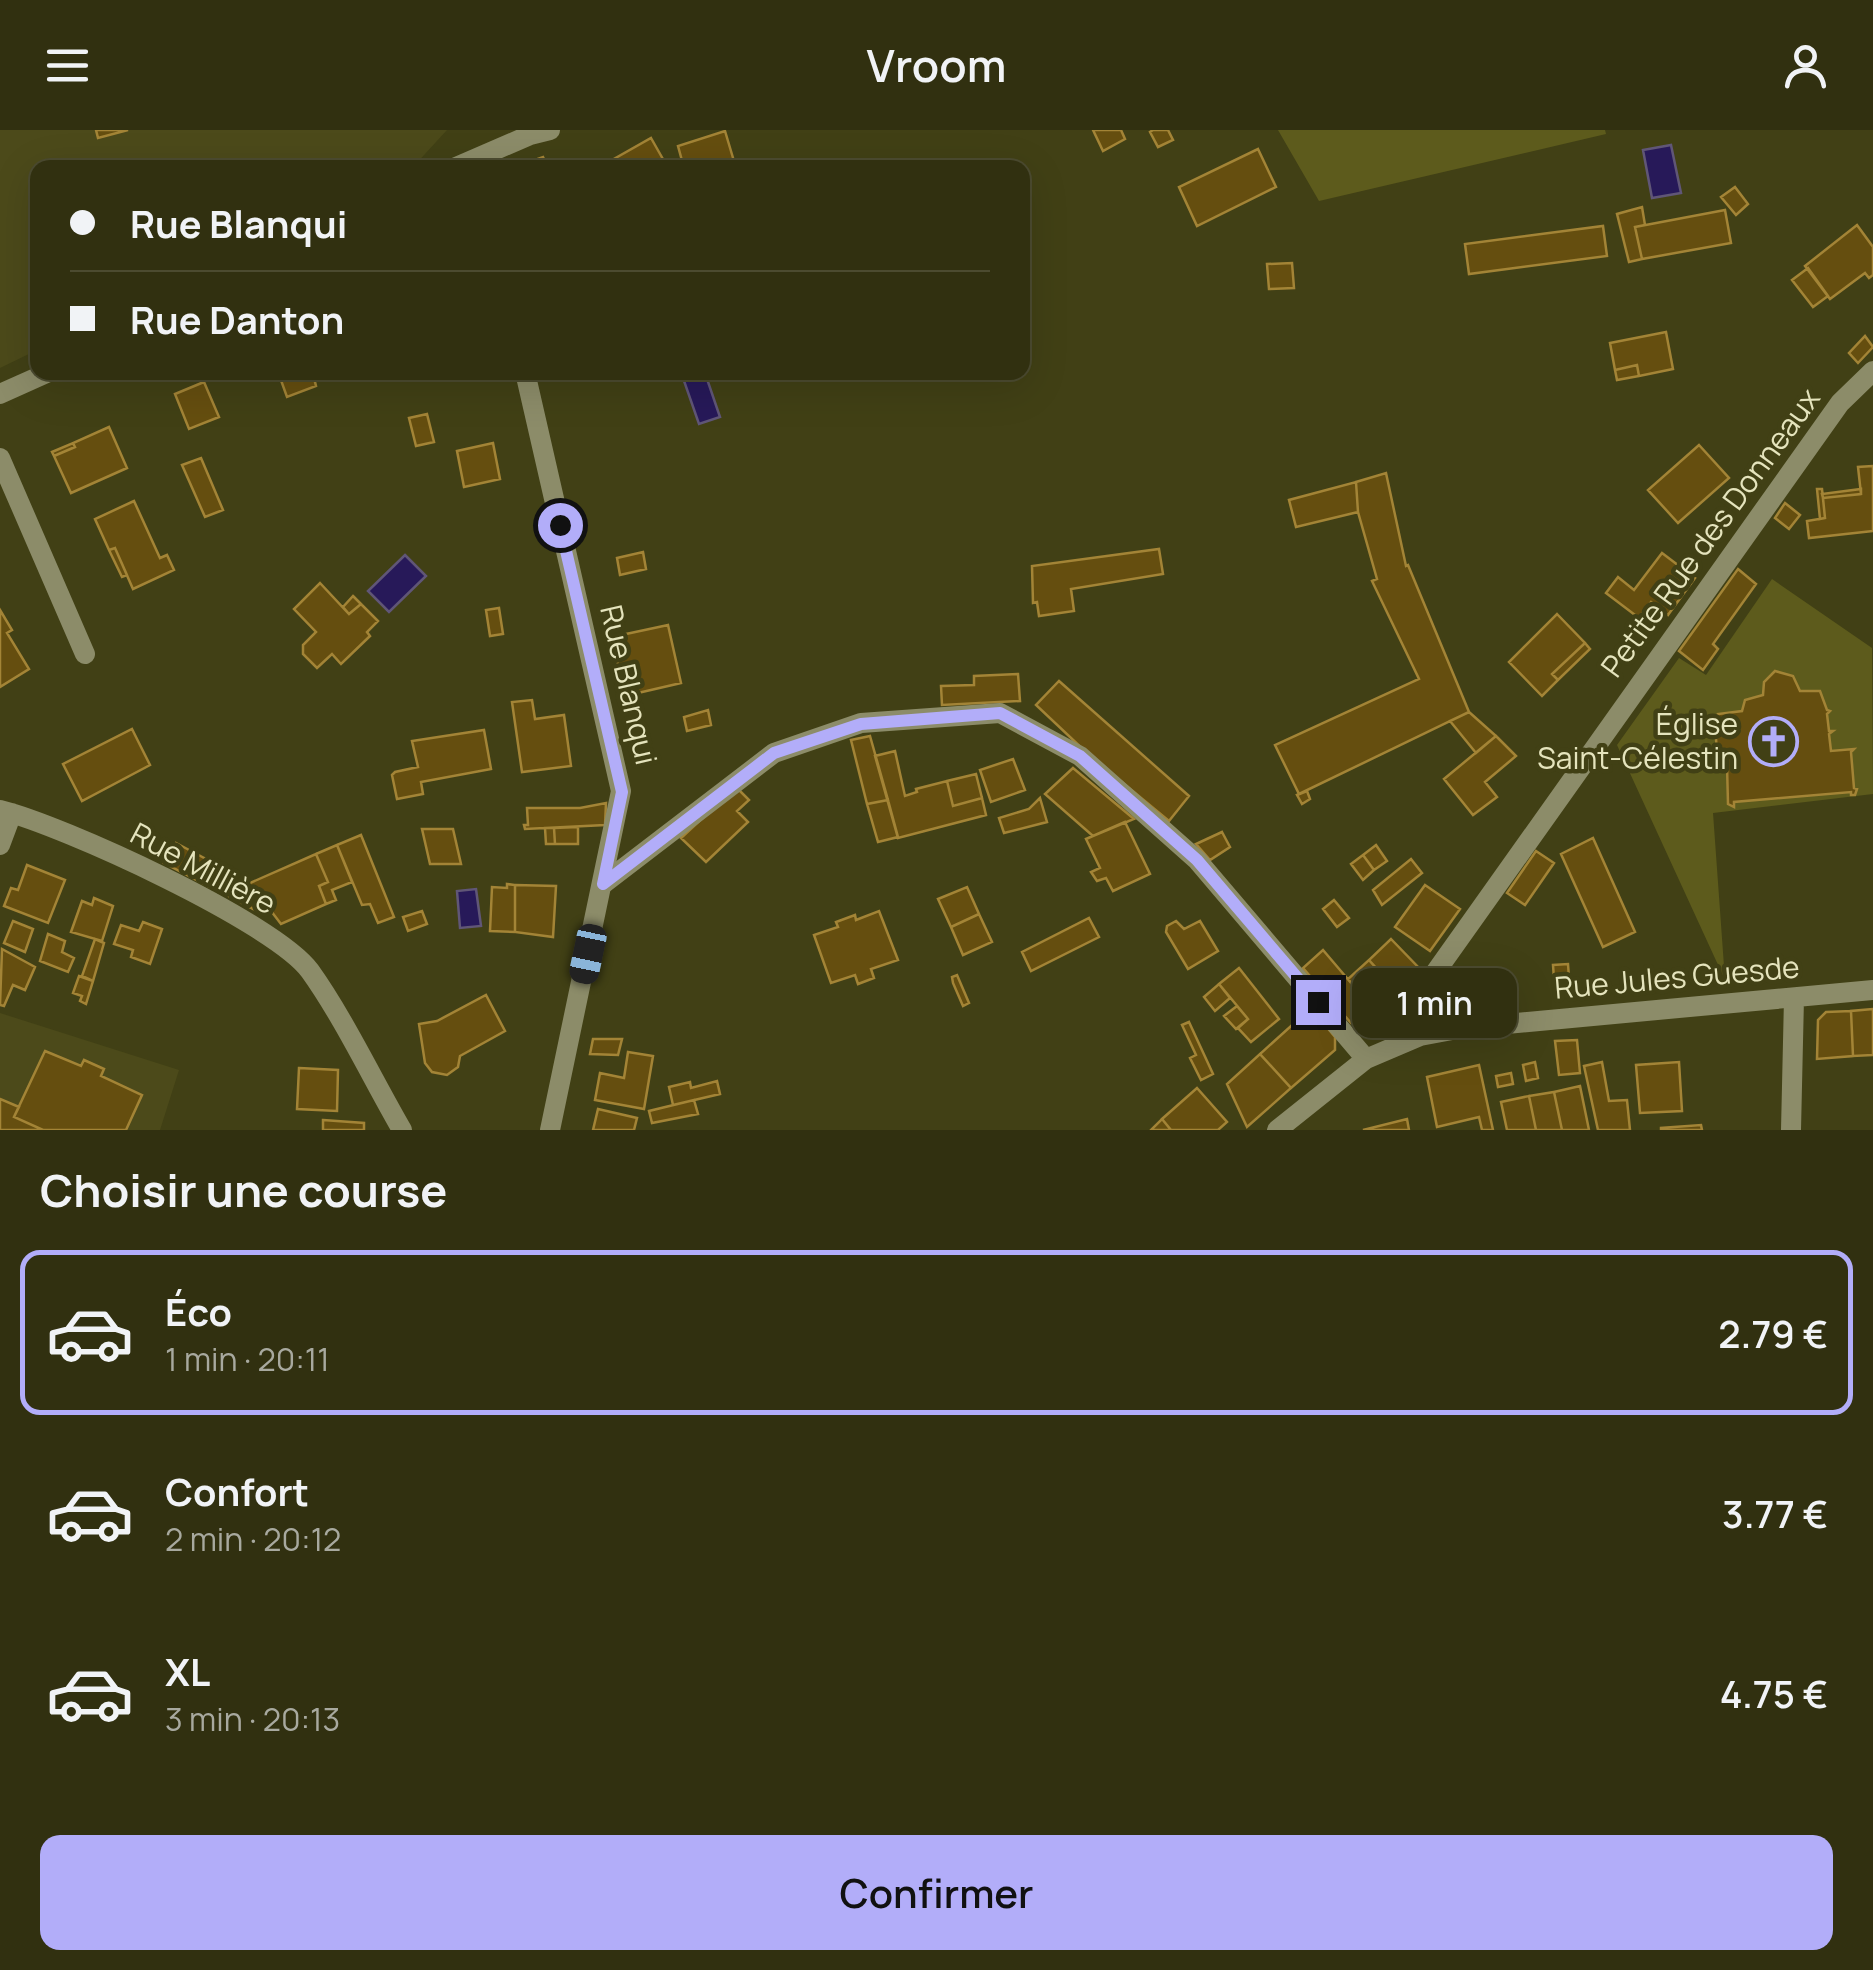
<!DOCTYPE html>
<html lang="fr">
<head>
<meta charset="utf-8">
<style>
  :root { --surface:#313010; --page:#393819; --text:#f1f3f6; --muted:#a8a99f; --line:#4c4b30; --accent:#b2adf9 }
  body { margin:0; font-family:Manrope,sans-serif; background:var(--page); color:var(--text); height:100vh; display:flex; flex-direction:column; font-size:38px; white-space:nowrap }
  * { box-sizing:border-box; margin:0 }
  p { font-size:32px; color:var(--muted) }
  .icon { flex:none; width:55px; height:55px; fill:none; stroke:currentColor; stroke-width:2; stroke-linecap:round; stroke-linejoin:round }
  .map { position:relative; height:1000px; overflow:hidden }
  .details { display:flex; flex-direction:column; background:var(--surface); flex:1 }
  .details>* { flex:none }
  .banner { position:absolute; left:30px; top:30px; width:1000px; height:220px; border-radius:20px; box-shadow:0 10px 40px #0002,0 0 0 2px var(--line); display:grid; align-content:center; height:220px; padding:0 40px; background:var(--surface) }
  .end { position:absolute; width:45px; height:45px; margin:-22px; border:12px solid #b2adf9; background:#111; box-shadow:0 0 0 5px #111 }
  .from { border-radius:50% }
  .bubble { position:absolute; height:70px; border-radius:20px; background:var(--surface); box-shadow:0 10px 40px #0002,0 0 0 2px var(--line); font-size:32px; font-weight:600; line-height:70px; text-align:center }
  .car { position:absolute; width:30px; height:60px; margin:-30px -15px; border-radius:12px; box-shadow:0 0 8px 2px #0007; background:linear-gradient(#222 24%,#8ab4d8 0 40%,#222 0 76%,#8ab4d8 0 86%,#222 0) }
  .banner b { display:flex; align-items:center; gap:35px; height:95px; font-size:38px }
  .banner b+b { border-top:2px solid var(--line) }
  .banner i { width:25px; height:25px; background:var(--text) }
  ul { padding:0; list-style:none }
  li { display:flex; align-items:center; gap:30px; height:165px; margin:0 20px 15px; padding:0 20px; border:5px solid transparent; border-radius:20px }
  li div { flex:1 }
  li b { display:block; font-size:38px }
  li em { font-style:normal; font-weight:600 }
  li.current { border-color:var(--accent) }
  li>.icon { width:90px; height:90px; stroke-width:1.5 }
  h2 { padding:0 40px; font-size:45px; line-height:120px }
  .primary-button { display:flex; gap:20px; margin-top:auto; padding:20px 40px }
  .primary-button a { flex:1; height:115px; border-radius:20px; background:var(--accent); color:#111; font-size:40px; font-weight:600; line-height:115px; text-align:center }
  header { display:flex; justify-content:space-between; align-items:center; height:130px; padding:0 40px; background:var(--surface); font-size:45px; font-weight:600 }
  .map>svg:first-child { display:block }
  .built { fill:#4c4a1a }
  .green { fill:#5d5b1c }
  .water { fill:#271959; stroke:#605677; stroke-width:2.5 }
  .building { fill:#654e0f; stroke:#a38436; stroke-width:2.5 }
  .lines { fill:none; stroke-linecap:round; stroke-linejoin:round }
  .service { stroke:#8c8c69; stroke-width:20 }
  .minor { stroke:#8c8c69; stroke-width:20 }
  .route { stroke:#b2adf9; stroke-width:12 }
  .labels { text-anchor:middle; stroke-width:9; stroke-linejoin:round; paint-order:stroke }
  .street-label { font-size:30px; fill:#e5e4bd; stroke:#414015 }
  .poi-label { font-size:30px; fill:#e5e4bd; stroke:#414015; text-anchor:end }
</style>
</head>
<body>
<header><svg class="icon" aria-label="menu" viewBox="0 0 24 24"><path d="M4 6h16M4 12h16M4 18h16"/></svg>Vroom<svg class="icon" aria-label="person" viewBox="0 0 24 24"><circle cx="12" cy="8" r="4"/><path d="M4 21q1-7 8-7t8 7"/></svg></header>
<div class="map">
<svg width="1873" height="1000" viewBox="0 0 1873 1000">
  <rect width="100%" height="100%" fill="#414015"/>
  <path class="built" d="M0 0H447L413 37 38 38 37 220 0 238Z
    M0 883 179 940 160 1000H0Z"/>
  <path class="green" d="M1278 0H1605L1606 4 1319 71Z
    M1772 449 1872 518 1873 664 1713 683 1725 850 1617 615 1679 528 1706 545Z"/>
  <path class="water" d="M1671 15 1681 63 1652 68 1643 20Z
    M699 243H705L720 287 699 294 683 248Z
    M405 425 426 446 389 482 368 461Z
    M476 759 481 796 460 798 457 761Z"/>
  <path class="building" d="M96 0H128L98 8Z
    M1093 0H1121L1125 9 1103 21Z
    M1153 0H1168L1173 10 1158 17 1150 2Z
    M725 1 736 38H684L678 16Z
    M651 8 668 38H598Z
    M1258 19 1276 57 1197 96 1179 57Z
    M543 27 548 38H518L523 34Z
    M1735 57 1748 74 1736 85 1721 67Z
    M1642 77 1645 95 1635 97 1642 129 1629 132 1617 84Z
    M1725 80 1731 113 1642 129 1635 97Z
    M1857 95 1873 117V145L1869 148 1865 143 1830 169 1805 136Z
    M1603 96 1607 126 1469 144 1465 114Z
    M1292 133 1294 158 1269 159 1267 134Z
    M1808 138 1828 166 1813 177 1792 150Z
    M1666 202 1673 239 1639 246 1637 235 1615 240 1610 213Z
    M1865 206 1873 217 1858 233 1849 223Z
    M1637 235 1639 246 1617 250 1615 240Z
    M278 242H328V243L314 248 316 256 287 267Z
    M204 252 219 287 189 299 175 264Z
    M427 284 434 312 416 316 409 288Z
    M109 297 127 338 71 363 54 326 75 317 73 313Z
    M73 313 75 317 54 326 52 322Z
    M493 313 500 349 464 357 457 321Z
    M1699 315 1729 348 1678 393 1648 360Z
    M201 328 223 380 205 387 182 335Z
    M1873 336V401L1809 408 1807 391 1825 388 1823 368 1861 364 1858 337Z
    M1386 343 1406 436 1408 435 1469 582 1299 664 1275 615 1419 549 1372 451 1377 449 1358 382 1356 352Z
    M1356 352 1358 382 1296 397 1289 370Z
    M1817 359H1822L1825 388 1820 389Z
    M1861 359V364L1823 368 1822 364Z
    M134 371 160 428 167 425 174 440 133 459 115 418 109 420 95 389Z
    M1785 373 1800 385 1789 399 1775 388Z
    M115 418 127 445 122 447 109 420Z
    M1159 419 1163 444 1071 459 1074 481 1039 486 1037 472 1033 473 1032 436Z
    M643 422 646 439 620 445 617 428Z
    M1662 423 1695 448 1668 485 1651 472 1639 488 1606 463 1618 447 1634 460Z
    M1738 439 1756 454 1713 514 1718 519 1703 540 1679 521Z
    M320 453 349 484 361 474 378 491 367 502 370 506 341 534 332 524 317 538 303 524V515L316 502 294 479Z
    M353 466 361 474 349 484 343 477Z
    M499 478 503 504 490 506 486 480Z
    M0 480 12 500 7 503 29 539 0 557Z
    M1557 484 1585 513 1552 544 1558 550 1542 566 1509 532Z
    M668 495 681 553 625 566 612 507Z
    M1585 513 1590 519 1558 550 1552 544Z
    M1775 541 1793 546 1800 561H1820L1827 580 1830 581 1827 584 1829 601H1833L1829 604 1831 621 1854 619 1851 622 1854 658 1857 659 1855 665H1851V662L1734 672V677L1728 674 1727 635 1718 636 1715 595H1719L1718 584 1742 581 1745 570 1763 565 1764 552Z
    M1018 544 1020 571 942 575 941 556 974 555V546Z
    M1059 551 1189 666 1169 691 1088 624 1036 575Z
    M532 570 535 589 564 585 571 636 522 642 512 572Z
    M708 580 711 595 687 601 684 587Z
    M1469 582 1496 606 1476 623 1450 591Z
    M132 599 150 635 82 671 63 634Z
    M484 600 491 639 421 652 423 664 397 669 392 645 395 642 418 637 412 611Z
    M870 606 888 670 867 674 851 610Z
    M1496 606 1516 626 1485 652 1497 667 1473 685 1444 649Z
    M895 621 905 666 917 662 916 659 947 651 953 676 982 668 986 685 898 708 875 626Z
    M1013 629 1025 660 991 672 980 640Z
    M1073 638 1134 689 1093 706 1045 664Z
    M976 644 982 668 953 676 947 651Z
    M736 657 749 670 737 681 748 692 706 732 681 708Z
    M1307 661 1310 669 1302 674 1297 665Z
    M1040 668 1047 692 1004 703 999 688 1029 679Z
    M888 670 898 707 878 712 867 674Z
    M606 673 605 695 525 699 524 695H528L527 678H580Z
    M1125 692 1150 744 1113 761 1106 748 1097 751 1091 742 1100 738 1086 709Z
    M578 697V714H555L554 698Z
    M545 698H554L555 714H546Z
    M422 699H453L461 734H430Z
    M1222 702 1230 717 1210 730 1196 714Z
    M361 705 394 787 378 793 370 774 362 775 337 715Z
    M1593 708 1635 802 1603 817 1561 724Z
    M176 713 221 737 210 757 164 733Z
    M337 715 352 752 332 760 336 770 326 774 319 756 328 752 316 724Z
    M1376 715 1387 731 1374 740 1363 725Z
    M1536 721 1554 733 1525 775 1507 763Z
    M316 724 328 752 319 756 326 774 281 794 268 777 257 781 225 764Z
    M1363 725 1374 740 1363 750 1351 734Z
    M1411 729 1422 743 1382 775 1373 760Z
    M27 735 65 750 48 793 4 776 11 758 18 760Z
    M507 754 515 755V802L490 801 492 757 507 758Z
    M515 755 556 756 553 807 515 802Z
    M1425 755 1460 779 1430 821 1395 797Z
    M967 757 979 784 951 797 938 769Z
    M94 768 113 776 102 811 71 802 82 771 92 775Z
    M1334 770 1349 788 1337 797 1323 779Z
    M422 781 427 794 408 801 403 787Z
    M879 781 898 830 871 839 874 848 858 854 855 845 831 853 814 805 838 797 836 792 855 785 856 790Z
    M979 784 992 812 963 825 951 797Z
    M1089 788 1099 807 1031 841 1022 822Z
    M13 791 33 799 25 822 4 813Z
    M1176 791 1184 799 1200 791 1218 821 1188 839 1166 802 1167 796Z
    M143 792 162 799 150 834 131 827 133 820 114 814 121 795 139 801Z
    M48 804 65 811 62 822 74 828 68 842 40 831Z
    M95 809 104 813 93 851 82 846Z
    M1391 809 1419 838 1396 860 1369 830Z
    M2 819 35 837 25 860 13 855 4 876 0 875Z
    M1323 820 1374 880 1361 893H1351L1303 838Z
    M1369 830 1396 860 1374 880 1348 849Z
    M1568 834 1570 862 1555 863 1553 835Z
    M1239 838 1279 889 1251 912 1238 898 1248 889 1219 854Z
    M957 845 969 873 963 876 953 853 952 847Z
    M79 846 93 851 86 874 80 871 82 866 73 863Z
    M1219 854 1230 868 1215 881 1204 867Z
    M486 865 505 901 460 926 458 937 447 945 432 942 425 933 419 894 437 891Z
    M1237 876 1248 889 1236 899 1224 886Z
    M1311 878 1335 907V920L1291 958 1260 924Z
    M1873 879V925L1853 926 1851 881Z
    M1851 881 1853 926 1817 929 1818 890 1826 882Z
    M1189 892 1213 944 1201 950 1190 928 1196 925 1182 895Z
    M593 909H622L618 925 590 924Z
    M1577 910 1580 943 1559 945 1555 911Z
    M45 921 81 936 84 930 104 939 101 946 142 965 126 1000H43L14 987Z
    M628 922 653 926 644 979 595 970 600 943 624 948Z
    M1260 924 1291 958 1247 997 1227 954Z
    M1535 932 1538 948 1526 951 1523 935Z
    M1602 932 1609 971 1627 970 1630 1000H1598L1584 936Z
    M1679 932 1682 981 1640 983 1636 935Z
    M1479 935 1493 1000H1482L1479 987 1437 997 1427 947Z
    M299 938 338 940 337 981 297 979Z
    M1511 943 1513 954 1498 957 1496 946Z
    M717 951 720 964 673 975 669 957 690 952 691 958Z
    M1580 956 1589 1000H1562L1554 962Z
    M1197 958 1227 992 1218 1000H1171L1162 989Z
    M1554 962 1562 1000H1536L1529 966Z
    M1529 966 1536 1000H1507L1501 972Z
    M0 969 19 977 14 987 43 1000H0Z
    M694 970 698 984 652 993 649 981Z
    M598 979 637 988 634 1000H593Z
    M1162 989 1171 1000H1151Z
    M1407 989 1409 1000H1363Z
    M323 990 364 993V1000H323Z
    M1701 995 1702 1000H1661V998Z"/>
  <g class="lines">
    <path class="service" d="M603 754 774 623 861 593 1000 583 1080 626 1197 730 1366 929"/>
    <path class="minor" d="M454 38 530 5 550 0
      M525 242 621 661 550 1000
      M0 264 49 242
      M0 328 85 524
      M0 680C62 695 274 792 310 841 343 887 373 950 402 1000
      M0 715 12 683
      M1420 906 1417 886 1420 864 1840 273 1873 241
      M1277 1000 1366 929 1420 906 1463 898 1873 860
      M1791 1000 1794 868"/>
  </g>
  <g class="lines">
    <path class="route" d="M560 395 622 662 603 754 774 623 861 594 1000 583 1080 626 1197 730 1318 872"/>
  </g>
  <defs>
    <symbol id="church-ring" viewBox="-11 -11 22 22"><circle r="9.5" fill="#414015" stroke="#b2adf9" stroke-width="1.5"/><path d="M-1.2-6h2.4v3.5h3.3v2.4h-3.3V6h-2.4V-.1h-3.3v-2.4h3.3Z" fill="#b2adf9"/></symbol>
  </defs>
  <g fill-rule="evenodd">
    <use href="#church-ring" x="1746" y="584" width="55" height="55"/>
  </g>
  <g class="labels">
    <g class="street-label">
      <text transform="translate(1711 403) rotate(-54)" y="10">Petite Rue des Donneaux</text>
      <text transform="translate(628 555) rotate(77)" y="10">Rue Blanqui</text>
      <text transform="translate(203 739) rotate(28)" y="10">Rue Millière</text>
      <text transform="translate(1677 848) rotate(-5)" y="10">Rue Jules Guesde</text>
    </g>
    <g class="poi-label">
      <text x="1738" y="605">Église<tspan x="1738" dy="34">Saint-Célestin</tspan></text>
    </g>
  </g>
</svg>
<i class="end from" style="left:560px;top:395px"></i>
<i class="end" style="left:1318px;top:872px"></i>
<div class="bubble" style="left:1352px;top:838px;width:165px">1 min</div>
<i class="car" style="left:588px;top:824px;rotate:192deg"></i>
<div class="banner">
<b><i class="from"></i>Rue Blanqui</b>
<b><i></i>Rue Danton</b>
</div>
</div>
<section class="details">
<h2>Choisir une course</h2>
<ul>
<li class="current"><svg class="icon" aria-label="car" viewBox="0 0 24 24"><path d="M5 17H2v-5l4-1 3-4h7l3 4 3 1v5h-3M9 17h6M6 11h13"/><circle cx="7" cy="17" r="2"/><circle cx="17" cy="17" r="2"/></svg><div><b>Éco</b><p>1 min · 20:11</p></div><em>2.79 €</em></li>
<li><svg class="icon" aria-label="car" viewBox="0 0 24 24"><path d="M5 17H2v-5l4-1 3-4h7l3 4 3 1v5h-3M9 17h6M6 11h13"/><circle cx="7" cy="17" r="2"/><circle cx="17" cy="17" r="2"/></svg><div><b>Confort</b><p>2 min · 20:12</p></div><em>3.77 €</em></li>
<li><svg class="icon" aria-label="car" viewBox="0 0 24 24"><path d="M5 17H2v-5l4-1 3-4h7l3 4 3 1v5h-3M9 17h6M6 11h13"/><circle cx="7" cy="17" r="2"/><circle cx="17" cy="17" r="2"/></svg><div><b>XL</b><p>3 min · 20:13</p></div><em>4.75 €</em></li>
</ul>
<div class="primary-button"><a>Confirmer</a></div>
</section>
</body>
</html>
